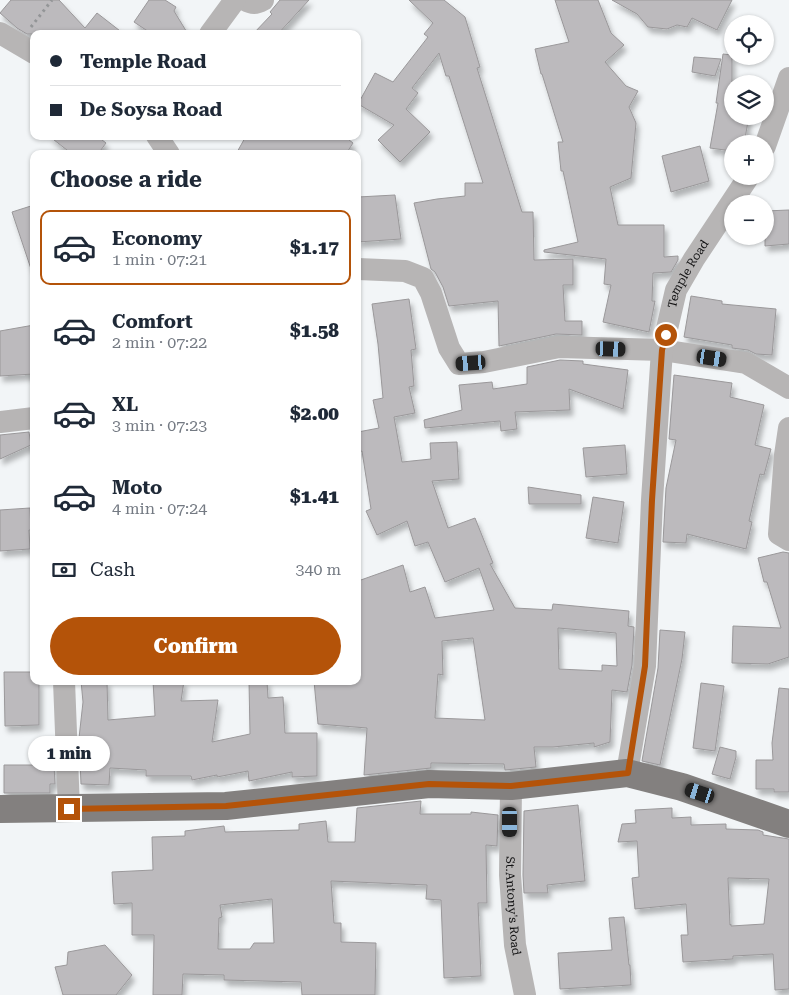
<!DOCTYPE html>
<html lang="en">
<head>
<meta charset="utf-8">
<style>
  :root { --surface:#fff; --page:#f6f6f7; --text:#1f2937; --muted:#747a83; --line:#e0e1e3; --accent:#b45309 }
  body { margin:0; font-family:"Roboto Serif",serif; background:var(--page); color:var(--text); height:100vh; display:flex; flex-direction:column; font-size:19px; white-space:nowrap }
  * { box-sizing:border-box; margin:0 }
  p { font-size:16px; color:var(--muted) }
  .icon { flex:none; width:28px; height:28px; fill:none; stroke:currentColor; stroke-width:2; stroke-linecap:round; stroke-linejoin:round }
  .map { position:relative; flex:1; overflow:hidden }
  .drawer { position:absolute; left:30px; top:150px; width:331px; height:535px; display:flex; flex-direction:column; background:var(--surface); border-radius:10px; box-shadow:0 1px 4px #0004 }
  .drawer>* { flex:none }
  .top-card { position:absolute; left:30px; top:30px; width:331px; height:110px; border-radius:10px; box-shadow:0 1px 4px #0004; display:grid; align-content:center; height:110px; padding:0 20px; background:var(--surface) }
  .fabs { position:absolute; left:724px; top:15px; display:grid; gap:10px }
  .fabs a { display:grid; place-items:center; width:50px; height:50px; border-radius:50%; background:var(--surface); box-shadow:0 1px 4px #0004; font-size:25px }
  .end { position:absolute; width:22px; height:22px; margin:-11px; border:6px solid #b45309; background:#fff; box-shadow:0 0 0 2px #fff }
  .from { border-radius:50% }
  .bubble { position:absolute; height:35px; border-radius:18px; background:var(--surface); box-shadow:0 1px 4px #0004; font-size:16px; font-weight:800; line-height:35px; text-align:center }
  .car { position:absolute; width:15px; height:30px; margin:-15px -8px; border-radius:6px; box-shadow:0 0 4px 1px #0007; background:linear-gradient(#222 24%,#8ab4d8 0 40%,#222 0 76%,#8ab4d8 0 86%,#222 0) }
  .top-card b { display:flex; align-items:center; gap:18px; height:48px; font-size:19px }
  .top-card b+b { border-top:1px solid var(--line) }
  .top-card i { width:12px; height:12px; background:var(--text) }
  ul { padding:0; list-style:none }
  li { display:flex; align-items:center; gap:15px; height:75px; margin:0 10px 8px; padding:0 10px; border:2px solid transparent; border-radius:10px }
  li div { flex:1 }
  li b { display:block; font-size:19px }
  li em { font-style:normal; font-weight:800 }
  li.selected { border-color:var(--accent) }
  li>.icon { width:45px; height:45px; stroke-width:1.5 }
  h2 { padding:0 20px; font-size:22px; line-height:60px }
  .pay { display:flex; align-items:center; gap:12px; height:55px; padding:0 20px; font-size:19px }
  .pay p { margin-inline-start:auto }
  .action { display:flex; gap:10px; margin-top:auto; padding:10px 20px }
  .action a { flex:1; height:58px; border-radius:30px; background:var(--accent); color:#fff; font-size:20px; font-weight:800; line-height:58px; text-align:center }
  .map>svg:first-child { display:block }
  .building { fill:#bcbabd; stroke:#9a989a; fill-rule:evenodd; filter:url(#shadow) }
  .lines { fill:none; stroke-linecap:round; stroke-linejoin:round }
  .path { stroke:#939597; stroke-width:3; stroke-dasharray:2.5 4; stroke-linecap:butt }
  .minor { stroke:#b7b5b5; stroke-width:22 }
  .primary { stroke:#83807f; stroke-width:28 }
  .route { stroke:#b45309; stroke-width:6 }
  .labels { text-anchor:middle; stroke-width:4.5; stroke-linejoin:round; paint-order:stroke }
  .street-label { font-size:12px; fill:#121213; stroke:#fff }
</style>
</head>
<body>
<div class="map">
<svg width="789" height="995" viewBox="0 0 789 995">
  <defs>
    <filter id="shadow"><feDropShadow dx="3" dy="5.5" stdDeviation="2.5" flood-color="#0004"/></filter>
  </defs>
  <rect width="100%" height="100%" fill="#f2f5f7"/>
  <path class="building" d="M11 0H59L85 28 97 13 124 34H27L17 28 0 13Z
    M149 0H165L176 7 174 11 188 34H152L134 22Z
    M280 0H309L278 34H253L272 14 270 12Z
    M409 0H444L465 17 480 67 477 68 522 212H533L534 260 573 259V285H563L565 321H582V335L556 334 499 346 498 301 449 306 443 287 435 272 431 269 414 203 437 199 465 196V183H483L449 76H446L439 53 412 88 418 93 406 109 430 132 400 162 378 140 394 125 358 104 375 73 393 82 428 37 424 34 433 23Z
    M555 0H598L611 33 624 45 605 62 626 86 638 91 629 107 636 123 631 178 610 187 618 225H664V257L678 256V260L671 272 653 273 652 301H655L649 332 603 322 611 285 604 284 606 259 544 252V250L578 242 563 171H561L558 142H563L542 74H541L535 49 569 42Z
    M612 0H732L717 30 692 18 687 27 677 25 667 29 648 27 637 14Z
    M723 54 732 55V116H749L744 144H732V151L710 148 718 103H716Z
    M694 57 721 59 715 76 692 72Z
    M49 136H97L106 143 98 154H72Z
    M246 136H344L353 143 346 154H236Z
    M700 146 709 181 671 192 662 156Z
    M395 195 401 239 358 242V197Z
    M34 205V268L31 269 12 212Z
    M789 210V244L765 246V211Z
    M691 296 722 301V304L776 309 772 355 756 354 748 350 732 348V345L684 337Z
    M409 299 416 349 411 350 414 386 409 387 415 413 394 417 402 462 431 459 430 443 457 442 459 479 432 481 448 528 475 518 493 563 490 564 515 608 552 610 553 604 629 611 628 626 634 627 632 665 627 692 612 690 610 742 594 747V743L553 747H534L536 767 505 770 504 764 431 763V768L364 775 367 728 318 724 314 681H358V581L403 565 410 592 425 587 435 618 494 610 479 568 445 582 428 542 415 546 407 521 377 535 366 511 371 509 362 451 358 452V432L379 428 373 400 383 398 378 344 372 304ZM558 628 616 633 617 666 602 665V671L559 669ZM473 638 485 720 435 718 438 674 443 675 442 641Z
    M34 325V374L0 376V331Z
    M560 360 583 361V364L628 370 623 409 569 389 570 410 515 412 517 429 501 431 500 421 425 428 424 420 462 410 459 385 492 382 493 389 527 384V367Z
    M674 375 732 383 730 397 764 405 755 445 771 449 764 475 760 474 749 521 752 522 746 549 687 534 686 543 663 542 666 488 676 440 669 439Z
    M29 432 31 445 0 459V435Z
    M625 445 627 474 586 477 583 448Z
    M528 487 581 495V504H529Z
    M593 497 624 502 618 543 586 538Z
    M30 508 31 530H29L30 549 0 551V510Z
    M783 552 789 553V657L768 664 732 663 733 626 781 628 767 582H764L758 558Z
    M660 630 685 632 682 659 660 765 642 761 658 668Z
    M4 672H34V681H39V725L5 726Z
    M81 681H107L108 720 155 716 153 681H184L181 701 218 700 212 742 250 734 249 681H267L268 698 283 697 285 733H317V776L292 777V772L249 781 248 771 217 777V775L192 780 191 776H146V770L110 768 109 785 81 784 79 738 83 702Z
    M701 683 724 686 715 751 693 748Z
    M779 688 789 689V792H774V789H756V760H773L772 743Z
    M720 747 736 751V757L730 779 712 774Z
    M4 765H54L55 784H50V793H4Z
    M421 801 420 814H471V812L498 815 497 846 486 845 487 903H478L481 976 444 978 441 900 426 899 427 885 331 881 334 923H341V942L376 943 375 995H302L301 982 224 980V975L183 974 182 995H153L154 935H132V903L114 904 112 872 153 870 152 837 185 836V831L224 826 225 832 299 830V824L326 821 328 842H355L357 808ZM272 899 274 943H254L250 949H218L219 918 222 917 220 905Z
    M578 805 585 881 547 885 548 893H524L523 875 524 811Z
    M672 808V818L691 817V825L726 824V829L758 830 763 832V835L789 839V989L775 990 773 954 733 956V959L683 962 681 935H688L686 904 635 909 632 878 639 877 637 841 618 842 622 824 636 823 635 810ZM728 878 769 879 764 924 731 926V924L730 925Z
    M624 917 629 965H630L631 985 560 989 558 953 612 950 609 918Z
    M105 945 132 975 116 995H63L55 967 67 965 68 952Z"/>
  <g class="lines">
    <path class="path" d="M31 27 52 0"/>
    <g class="minor">
      <path d="M245 0C252 4 256 4 263 0"/>
      <path d="M0 33 34 53"/>
      <path d="M210 34 235 0"/>
      <path d="M157 136 169 154"/>
      <path d="M765 146 789 78"/>
      <path d="M358 269 405 271 423 278 431 293 449 348 459 364 484 362 559 347 662 350 746 363 789 388"/>
      <path d="M0 422 34 418"/>
      <path d="M789 428 785 455 779 534 789 540"/>
      <path d="M64 681 69 809"/>
      <path id="s1" d="M627 773 645 666 652 500 662 350 676 290 694 259 749 176"/>
      <path id="s2" d="M511 786 510 875 515 945 525 995"/>
    </g>
    <path class="primary" d="M0 809 226 806 429 784 511 786 627 773 682 787 789 824"/>
  </g>
  <g class="lines">
    <path class="route" d="M69 809 226 806 429 784 511 786 628 773 645 666 652 500 662 350 666 335"/>
  </g>
  <g class="labels">
    <g class="street-label">
      <text dy="4" stroke="none"><textPath href="#s1" startOffset="506">Temple Road</textPath></text>
      <text dy="4" stroke="none"><textPath href="#s2" startOffset="120">St.Antony's Road</textPath></text>
    </g>
  </g>
</svg>
<div class="fabs">
<a><svg class="icon" aria-label="locate" viewBox="0 0 24 24"><circle cx="12" cy="12" r="6"/><path d="M12 2v4M12 18v4M2 12h4M18 12h4"/></svg></a>
<a><svg class="icon" aria-label="layers" viewBox="0 0 24 24"><path d="M12 4l9 5-9 5-9-5zM3 14l9 5 9-5"/></svg></a>
<a>+</a>
<a>−</a>
</div>
<i class="end from" style="left:666px;top:335px"></i>
<i class="end" style="left:69px;top:809px"></i>
<div class="bubble" style="left:28px;top:736px;width:82px">1 min</div>
<i class="car" style="left:611px;top:349px;rotate:92deg"></i>
<i class="car" style="left:712px;top:358px;rotate:99deg"></i>
<i class="car" style="left:471px;top:363px;rotate:266deg"></i>
<i class="car" style="left:700px;top:793px;rotate:288deg"></i>
<i class="car" style="left:510px;top:822px;rotate:180deg"></i>
<div class="top-card">
<b><i class="from"></i>Temple Road</b>
<b><i></i>De Soysa Road</b>
</div>
<section class="drawer">
<h2>Choose a ride</h2>
<ul>
<li class="selected"><svg class="icon" aria-label="car" viewBox="0 0 24 24"><path d="M5 17H2v-5l4-1 3-4h7l3 4 3 1v5h-3M9 17h6M6 11h13"/><circle cx="7" cy="17" r="2"/><circle cx="17" cy="17" r="2"/></svg><div><b>Economy</b><p>1 min · 07:21</p></div><em>$1.17</em></li>
<li><svg class="icon" aria-label="car" viewBox="0 0 24 24"><path d="M5 17H2v-5l4-1 3-4h7l3 4 3 1v5h-3M9 17h6M6 11h13"/><circle cx="7" cy="17" r="2"/><circle cx="17" cy="17" r="2"/></svg><div><b>Comfort</b><p>2 min · 07:22</p></div><em>$1.58</em></li>
<li><svg class="icon" aria-label="car" viewBox="0 0 24 24"><path d="M5 17H2v-5l4-1 3-4h7l3 4 3 1v5h-3M9 17h6M6 11h13"/><circle cx="7" cy="17" r="2"/><circle cx="17" cy="17" r="2"/></svg><div><b>XL</b><p>3 min · 07:23</p></div><em>$2.00</em></li>
<li><svg class="icon" aria-label="car" viewBox="0 0 24 24"><path d="M5 17H2v-5l4-1 3-4h7l3 4 3 1v5h-3M9 17h6M6 11h13"/><circle cx="7" cy="17" r="2"/><circle cx="17" cy="17" r="2"/></svg><div><b>Moto</b><p>4 min · 07:24</p></div><em>$1.41</em></li>
</ul>
<div class="pay"><svg class="icon" aria-label="cash" viewBox="0 0 24 24"><path d="M3 7h18v10H3z"/><circle cx="12" cy="12" r="2"/></svg>Cash<p>340 m</p></div>
<div class="action"><a>Confirm</a></div>
</section>
</div>
</body>
</html>
